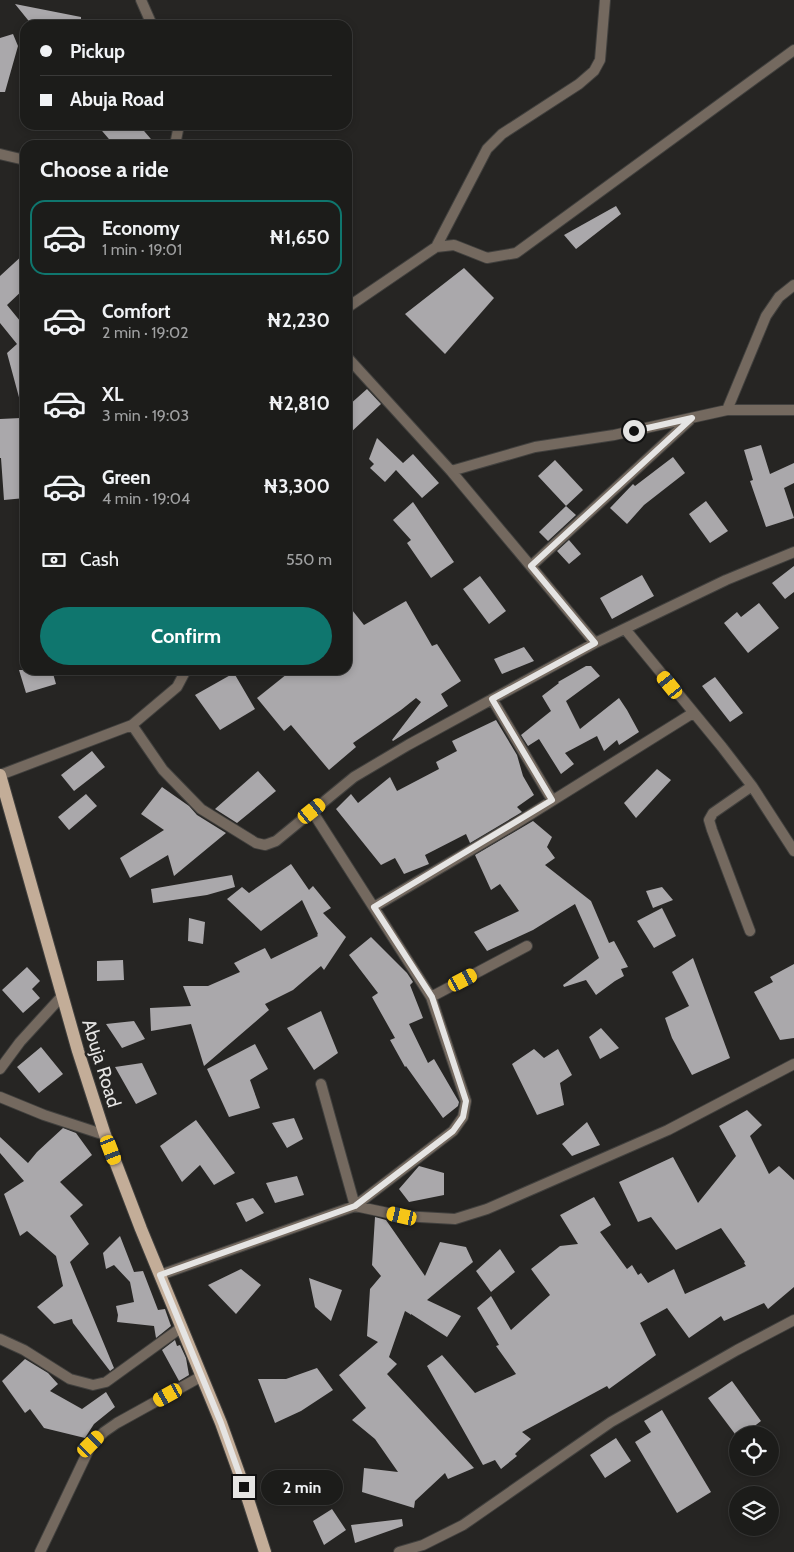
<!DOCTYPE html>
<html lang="en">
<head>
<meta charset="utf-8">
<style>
  :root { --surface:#1c1c1a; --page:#252523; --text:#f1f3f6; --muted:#a0a1a2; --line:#3a3a39; --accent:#0f766e }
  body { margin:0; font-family:Cabin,sans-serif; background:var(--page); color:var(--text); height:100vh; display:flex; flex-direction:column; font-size:19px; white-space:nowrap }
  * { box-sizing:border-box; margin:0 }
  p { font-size:16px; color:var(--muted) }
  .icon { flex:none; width:28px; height:28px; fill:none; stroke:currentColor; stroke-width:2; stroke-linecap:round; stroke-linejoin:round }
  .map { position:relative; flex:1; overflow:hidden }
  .drawer { position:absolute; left:20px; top:140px; width:332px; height:535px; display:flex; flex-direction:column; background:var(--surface); border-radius:15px; box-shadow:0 2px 8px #0003,0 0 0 1px var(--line) }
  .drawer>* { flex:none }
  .hud { position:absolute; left:20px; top:20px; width:332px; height:110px; border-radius:15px; box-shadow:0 2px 8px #0003,0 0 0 1px var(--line); display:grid; align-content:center; height:110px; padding:0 20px; background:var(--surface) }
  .fabs { position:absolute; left:729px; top:1426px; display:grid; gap:10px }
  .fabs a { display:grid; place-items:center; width:50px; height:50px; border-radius:50%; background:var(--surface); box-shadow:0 2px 8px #0003,0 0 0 1px var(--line); font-size:25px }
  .end { position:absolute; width:22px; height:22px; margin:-11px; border:6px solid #e5e4e3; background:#111; box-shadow:0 0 0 2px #111 }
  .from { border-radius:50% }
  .bubble { position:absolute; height:35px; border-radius:18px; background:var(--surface); box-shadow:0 2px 8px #0003,0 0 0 1px var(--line); font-size:16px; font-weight:800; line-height:35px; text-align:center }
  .car { position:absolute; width:15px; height:30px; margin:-15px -8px; border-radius:6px; box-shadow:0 0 4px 1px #0007; background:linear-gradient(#f5c518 24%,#345 0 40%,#f5c518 0 76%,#345 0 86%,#f5c518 0) }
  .hud b { display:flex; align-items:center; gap:18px; height:48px; font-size:19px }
  .hud b+b { border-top:1px solid var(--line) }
  .hud i { width:12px; height:12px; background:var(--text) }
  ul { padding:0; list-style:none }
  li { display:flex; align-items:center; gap:15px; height:75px; margin:0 10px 8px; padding:0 10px; border:2px solid transparent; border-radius:15px }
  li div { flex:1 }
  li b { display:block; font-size:19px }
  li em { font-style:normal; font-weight:800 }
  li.selected { border-color:var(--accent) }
  li>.icon { width:45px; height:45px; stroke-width:1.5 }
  h2 { padding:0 20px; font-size:22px; line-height:60px }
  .pay { display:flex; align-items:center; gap:12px; height:55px; padding:0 20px; font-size:19px }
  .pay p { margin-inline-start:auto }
  .button { display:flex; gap:10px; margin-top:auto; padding:10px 20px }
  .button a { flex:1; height:58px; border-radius:30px; background:var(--accent); color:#fff; font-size:20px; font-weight:800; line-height:58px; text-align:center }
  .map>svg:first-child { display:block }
  .building { fill:#aaa8ab }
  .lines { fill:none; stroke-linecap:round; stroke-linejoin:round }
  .street-casing { stroke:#41403e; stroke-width:12 }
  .primary-casing { stroke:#41403e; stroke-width:14 }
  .street { stroke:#74695f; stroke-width:10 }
  .primary { stroke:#c3ad98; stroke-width:12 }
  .route { stroke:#e5e4e3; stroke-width:6 }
  .labels { text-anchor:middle; stroke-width:5; stroke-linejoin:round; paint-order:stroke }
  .street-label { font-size:19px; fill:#e5e4e3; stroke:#262523 }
</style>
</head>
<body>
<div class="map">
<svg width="794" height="1552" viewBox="0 0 794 1552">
  <rect width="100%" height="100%" fill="#262523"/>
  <path class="building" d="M15 4 81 17V25H32Z
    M13 34 18 46 5 92H0V38Z
    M97 125H139L156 145H114Z
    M616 206 621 214 576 249 564 235Z
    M25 253V288L7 305 25 327V400L20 401 7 353 17 344 0 323V276Z
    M464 268 494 298 445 354 405 314Z
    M367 389 381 404 348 435V406Z
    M21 418 23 466 25 465V498L4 500 1 458H0V419Z
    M377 438 403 463 413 454 439 483 422 498 396 470 385 482 370 468 374 464 369 459Z
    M761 445 770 474 794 463V483L784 488 794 518 766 527 750 481 753 480 744 450Z
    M673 457 685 473 644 505 627 524 610 508 633 484 635 486Z
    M555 460 583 490 566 506 538 476Z
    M706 501 728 531 710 543 689 514Z
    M413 502 454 562 431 578 407 543 411 540 393 520Z
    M566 506 576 515 548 541 539 532Z
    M569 540 581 554 569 564 557 551Z
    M794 566V592L785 599 772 583Z
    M642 575 654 596 612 619 600 598Z
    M480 576 506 611 489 624 463 589Z
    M406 601 432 646 437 644 461 681 441 694 448 706 393 741 392 740 421 702 416 698 401 710 353 743 356 747 329 770 291 725 284 731 257 698 292 670H348V605L364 625Z
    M759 603 779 628 748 653 724 623 737 612 741 617Z
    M524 647 534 661 502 674 494 659Z
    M586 666H591L600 676 566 701 580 729 619 698 627 710 639 732 619 745 617 740 604 751 597 736 565 753 574 764 561 774 539 739 528 746 521 735 551 711 542 696 559 683 558 682Z
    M19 670H52L56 684 26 693Z
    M234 673 255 709 220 730 195 695Z
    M715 677 743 713 730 722 702 686Z
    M496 720 517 755 523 776 534 795 517 807 522 812 470 843 466 834 425 855 429 864 404 874 395 858 381 865 336 809 351 794 358 803 390 777 397 791 439 769 436 762 457 751 452 741Z
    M92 751 105 767 74 791 61 775Z
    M657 769 671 780 636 818 624 803Z
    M258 771 276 791 237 823 215 809Z
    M162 787 189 806 197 815 226 833 174 876 168 855 130 878 120 858 164 830 141 814Z
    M86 794 97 806 69 830 58 817Z
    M533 821 552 837 547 847 555 858 545 865 591 901 609 943 614 941 628 967 621 969 624 976 615 981 596 995 586 980 564 987 563 985 599 958 575 904 533 930 487 951 474 932 519 911 500 884 491 890 475 855Z
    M291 864 309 890 313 886 331 908 323 913 346 937 324 970 321 966 293 990 265 1004 269 1010 204 1066 191 1024 151 1031 150 1008 191 1006 183 986H208L240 972 234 963 265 948 271 959 318 936 317 935 318 934 302 900 261 931 227 899 242 887 249 893Z
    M232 875 235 887 207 895 153 903 151 889Z
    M662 887 673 900 653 908 646 891Z
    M662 908 676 936 654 948 637 921Z
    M189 918 205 922 203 944 188 941Z
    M371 937 407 973 413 982 410 985 423 1018 409 1024 428 1063 434 1059 459 1102 458 1106 443 1118 406 1066 405 1067 390 1040 395 1038 372 997 378 993 349 955Z
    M693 958 730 1058 692 1075 672 1038 665 1018 689 1006 672 972Z
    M123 960 124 980 97 981V961Z
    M794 964V1038L780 1040 754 992 773 982 770 977Z
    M27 967 40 981 32 989 40 998 23 1013 2 990Z
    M321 1011 338 1053 314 1070 287 1028Z
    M134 1021 145 1039 122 1048 106 1024Z
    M601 1028 619 1048 600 1059 589 1037Z
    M255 1044 268 1069 250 1080 260 1108 229 1117 207 1069Z
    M41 1047 63 1074 39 1093 17 1067Z
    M534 1049 544 1058 558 1049 572 1075 560 1083 564 1105 537 1115 512 1064Z
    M142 1063 157 1094 136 1104 115 1067Z
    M747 1110 762 1125 750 1136 769 1174 779 1166 794 1180V1287L768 1309 764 1303 724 1321 721 1316 689 1338 667 1308 640 1323 656 1355 609 1389 607 1386 522 1432 531 1439 515 1454 517 1456 501 1469 495 1460 483 1465 427 1366 442 1355 475 1393 516 1374 496 1346 499 1345 477 1308 491 1296 511 1330 550 1295 531 1269 560 1246 578 1244 560 1215 594 1197 611 1225 600 1232 627 1269 632 1265 638 1275 641 1273 648 1283 674 1269 685 1294 746 1266 744 1263 745 1262 721 1228 676 1250 651 1217 638 1222 619 1182 673 1157 698 1203 736 1156 719 1126Z
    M294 1118 303 1139 287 1148 272 1123Z
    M196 1120 235 1173 214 1185 200 1165 182 1182 160 1146Z
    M587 1122 600 1145 572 1156 562 1144Z
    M63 1128 76 1133 92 1155 60 1182 83 1205 70 1216 89 1244 70 1262 114 1368 110 1371 73 1323 72 1319 54 1324 37 1307 63 1286 56 1256 27 1231 20 1236 4 1194 24 1181 0 1153V1137L28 1163 37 1152Z
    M419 1166 444 1173V1195L409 1202 399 1189Z
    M297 1176 304 1195 275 1203 266 1183Z
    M253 1198 264 1213 246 1222 236 1203Z
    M375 1217 386 1220 425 1276 440 1242 466 1247 473 1262 427 1300 461 1316 447 1337 411 1314 410 1315V1314L405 1311 389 1357 397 1364 387 1374 474 1468 448 1479 445 1473 415 1501 414 1508 362 1492 364 1468 398 1472 375 1439 352 1420 366 1408 339 1375 378 1342 367 1336 370 1289 381 1276 372 1265Z
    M120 1236 134 1272 143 1271 158 1310 165 1309 166 1312 171 1326 156 1338 154 1326 117 1322 118 1315 116 1306 134 1302 130 1282 114 1265 106 1269 103 1253Z
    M500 1249 515 1272 491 1292 476 1271Z
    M241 1269 261 1285 236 1314 208 1285Z
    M309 1278 342 1290 331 1321 315 1307Z
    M175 1340 177 1346 180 1345 186 1358 189 1375 179 1381 162 1350Z
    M25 1359 48 1373 58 1384 50 1391 82 1409 106 1392 115 1407 94 1424 85 1438 44 1428 30 1409 25 1413 2 1381Z
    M317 1368 333 1390 301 1411 275 1423 258 1379H286Z
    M732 1381 761 1421 743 1435H738V1438L708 1398Z
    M662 1410 711 1492 677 1513 635 1442 651 1432 644 1421Z
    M616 1438 631 1461 605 1478 590 1455Z
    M332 1509 346 1530 324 1545 313 1521Z
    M402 1519 403 1526 355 1543 351 1525Z"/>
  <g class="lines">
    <defs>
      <path id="street" d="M141 0 152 25
        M175 145 179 125
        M0 154 25 160
        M436 247 454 245 487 258 516 253 794 50
        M348 307 436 247 487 149 502 134 579 84 594 71 600 60 605 0
        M348 358 451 471 595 643
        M727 410 766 316 779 297 794 285
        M451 471 535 447 614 435 727 410H794
        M531 566 692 418
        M625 629 722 747 752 786 794 851
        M492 699 552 800
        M132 725 163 770 201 809 256 843 265 845 276 841 354 777 408 745 595 643 726 580 794 552
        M0 775 132 725 177 687 186 670
        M312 811 431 997 466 1101 463 1117 453 1131 355 1206 321 1084
        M374 907 515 824 693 713
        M750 931 712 830 709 820 713 813 752 786
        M431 997 527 946
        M0 1069 20 1042 62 996
        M0 1097 44 1115 105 1135
        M160 1275 355 1206 402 1216 455 1219 487 1209 668 1130 794 1064
        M0 1339 24 1350 70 1379 93 1385 106 1382 182 1327
        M40 1552 91 1445 104 1432 117 1423 202 1376
        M399 1552 423 1545 463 1525 611 1422 737 1350 794 1320"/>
      <path id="primary" d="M0 775 78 1051 105 1135 141 1229 221 1423 244 1487 265 1552"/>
    </defs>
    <use href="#street" class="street-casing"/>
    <use href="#primary" class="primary-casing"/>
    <use href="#street" class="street"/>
    <use href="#primary" class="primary"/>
  </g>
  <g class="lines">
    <path class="route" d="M244 1487 221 1423 160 1275 355 1206 453 1131 463 1117 466 1101 432 997 374 907 552 800 492 699 595 643 531 566 692 418 634 431"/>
  </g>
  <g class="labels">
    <g class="street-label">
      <text transform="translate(102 1063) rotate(73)" y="7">Abuja Road</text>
    </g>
  </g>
</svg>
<div class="fabs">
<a><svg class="icon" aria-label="locate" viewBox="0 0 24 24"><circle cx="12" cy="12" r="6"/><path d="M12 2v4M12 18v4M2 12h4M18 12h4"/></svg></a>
<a><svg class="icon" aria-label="layers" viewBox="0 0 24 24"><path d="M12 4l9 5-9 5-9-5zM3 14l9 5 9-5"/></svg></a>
</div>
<i class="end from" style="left:634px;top:431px"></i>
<i class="end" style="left:244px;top:1487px"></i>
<div class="bubble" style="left:261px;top:1470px;width:82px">2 min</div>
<i class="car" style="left:670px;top:685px;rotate:321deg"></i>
<i class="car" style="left:312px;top:811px;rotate:51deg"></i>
<i class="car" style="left:463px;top:980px;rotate:62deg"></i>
<i class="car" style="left:111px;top:1150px;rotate:159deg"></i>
<i class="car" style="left:402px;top:1216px;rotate:283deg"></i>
<i class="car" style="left:168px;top:1395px;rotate:241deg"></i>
<i class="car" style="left:91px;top:1444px;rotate:45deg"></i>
<div class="hud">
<b><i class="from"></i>Pickup</b>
<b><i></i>Abuja Road</b>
</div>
<section class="drawer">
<h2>Choose a ride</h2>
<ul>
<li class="selected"><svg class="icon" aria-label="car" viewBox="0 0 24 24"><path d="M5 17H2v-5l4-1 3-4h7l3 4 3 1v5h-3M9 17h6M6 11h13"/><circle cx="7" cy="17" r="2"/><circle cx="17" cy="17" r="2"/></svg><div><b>Economy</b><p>1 min · 19:01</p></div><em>₦1,650</em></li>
<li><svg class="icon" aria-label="car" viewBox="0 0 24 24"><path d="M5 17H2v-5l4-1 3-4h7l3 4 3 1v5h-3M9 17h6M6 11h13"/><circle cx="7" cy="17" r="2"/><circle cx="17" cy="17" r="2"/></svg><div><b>Comfort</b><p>2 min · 19:02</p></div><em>₦2,230</em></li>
<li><svg class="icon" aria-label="car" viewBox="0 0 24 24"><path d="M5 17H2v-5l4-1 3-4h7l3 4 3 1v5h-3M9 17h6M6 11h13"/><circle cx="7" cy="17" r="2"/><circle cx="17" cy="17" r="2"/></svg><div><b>XL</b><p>3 min · 19:03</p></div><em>₦2,810</em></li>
<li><svg class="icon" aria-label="car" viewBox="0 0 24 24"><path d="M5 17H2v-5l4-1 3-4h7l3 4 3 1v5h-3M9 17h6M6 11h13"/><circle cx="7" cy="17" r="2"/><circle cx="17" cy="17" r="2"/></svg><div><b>Green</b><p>4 min · 19:04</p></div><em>₦3,300</em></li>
</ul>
<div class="pay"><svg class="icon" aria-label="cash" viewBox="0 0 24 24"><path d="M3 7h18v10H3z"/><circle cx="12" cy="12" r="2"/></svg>Cash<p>550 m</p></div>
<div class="button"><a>Confirm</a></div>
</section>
</div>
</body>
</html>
